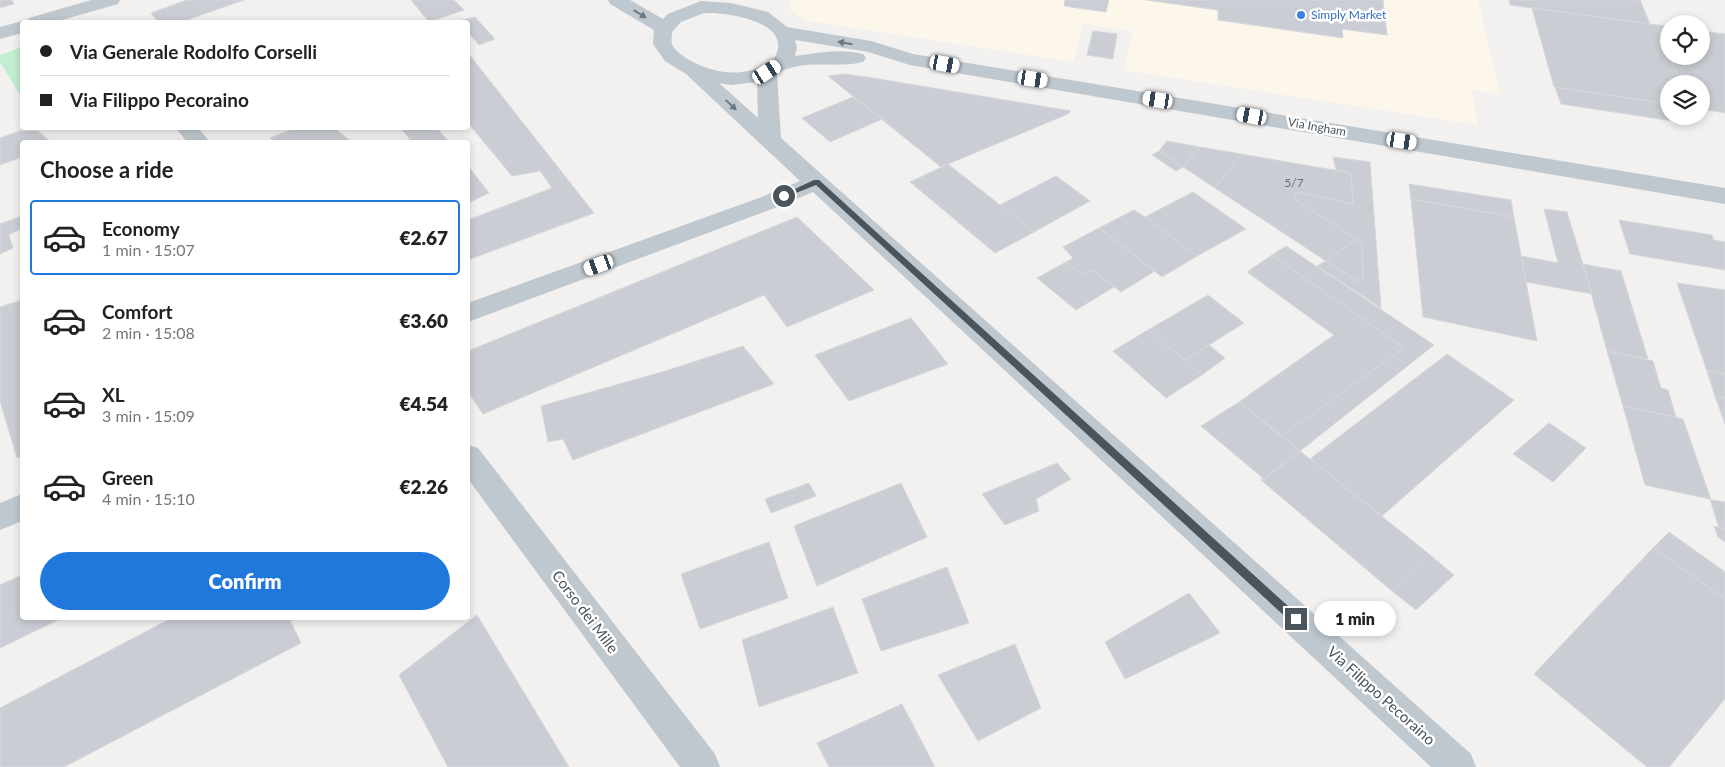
<!DOCTYPE html>
<html lang="en">
<head>
<meta charset="utf-8">
<style>
  :root { --surface:#fff; --page:#f2f2f2; --text:#222; --muted:#767676; --line:#e0e0e0; --accent:#2178dc }
  body { margin:0; font-family:Lato,sans-serif; background:var(--page); color:var(--text); height:100vh; display:flex; flex-direction:column; font-size:19px; white-space:nowrap }
  * { box-sizing:border-box; margin:0 }
  p { font-size:16px; color:var(--muted) }
  .icon { flex:none; width:28px; height:28px; fill:none; stroke:currentColor; stroke-width:2; stroke-linecap:round; stroke-linejoin:round }
  .map { position:relative; flex:1; overflow:hidden }
  .drawer { position:absolute; left:20px; top:140px; width:450px; height:480px; display:flex; flex-direction:column; background:var(--surface); border-radius:5px; box-shadow:0 2px 8px #0003 }
  .drawer>* { flex:none }
  .top-card { position:absolute; left:20px; top:20px; width:450px; height:110px; border-radius:5px; box-shadow:0 2px 8px #0003; display:grid; align-content:center; height:110px; padding:0 20px; background:var(--surface) }
  .tools { position:absolute; left:1660px; top:15px; display:grid; gap:10px }
  .tools a { display:grid; place-items:center; width:50px; height:50px; border-radius:50%; background:var(--surface); box-shadow:0 2px 8px #0003; font-size:25px }
  .end { position:absolute; width:22px; height:22px; margin:-11px; border:6px solid #49545d; background:#fff; box-shadow:0 0 0 2px #fff }
  .from { border-radius:50% }
  .bubble { position:absolute; height:35px; border-radius:18px; background:var(--surface); box-shadow:0 2px 8px #0003; font-size:16px; font-weight:800; line-height:35px; text-align:center }
  .car { position:absolute; width:15px; height:30px; margin:-15px -8px; border-radius:6px; box-shadow:0 0 4px 1px #0007; background:linear-gradient(#fff 24%,#345 0 40%,#fff 0 76%,#345 0 86%,#fff 0) }
  .top-card b { display:flex; align-items:center; gap:18px; height:48px; font-size:19px }
  .top-card b+b { border-top:1px solid var(--line) }
  .top-card i { width:12px; height:12px; background:var(--text) }
  ul { padding:0; list-style:none }
  li { display:flex; align-items:center; gap:15px; height:75px; margin:0 10px 8px; padding:0 10px; border:2px solid transparent; border-radius:5px }
  li div { flex:1 }
  li b { display:block; font-size:19px }
  li em { font-style:normal; font-weight:800 }
  li.on { border-color:var(--accent) }
  li>.icon { width:45px; height:45px; stroke-width:1.5 }
  h2 { padding:0 20px; font-size:22px; line-height:60px }
  .cta { display:flex; gap:10px; margin-top:auto; padding:10px 20px }
  .cta a { flex:1; height:58px; border-radius:30px; background:var(--accent); color:#fff; font-size:20px; font-weight:800; line-height:58px; text-align:center }
  .map>svg:first-child { display:block }
  .commercial { fill:#fcf6eb }
  .green { fill:#c1eed1 }
  .building { fill:#cacdd3; stroke:#d5d7db }
  .lines { fill:none; stroke-linecap:round; stroke-linejoin:round }
  .minor { fill:#bfc8ce; fill-rule:evenodd }
  .oneway { fill:#6c777f }
  .route { fill:#49545d }
  .shop-dot { fill:#3f7fe0; stroke:#fff; stroke-width:2 }
  .labels { text-anchor:middle; stroke-width:5; stroke-linejoin:round; paint-order:stroke }
  .far-shop-label { font-size:12px; fill:#366cbe; stroke:#fff; text-anchor:start }
  .far-street-label { font-size:12px; fill:#49545d; stroke:#fff }
  .number-label { font-size:12px; fill:#69727a }
  .street-label { font-size:15px; fill:#49545d; stroke:#fff }
</style>
</head>
<body>
<div class="map">
<svg width="1725" height="767" viewBox="0 0 1725 767">
  <rect width="100%" height="100%" fill="#f3f0f0"/>
  <path class="commercial" d="M789 0H1478L1500 94 1472 90 1478 125 1123 70 1133 31 1083 24 1074 62 809 21 791 12Z"/>
  <path class="green" d="M22 47V98L0 62V55Z"/>
  <path class="building" d="M0 0H12L14 4 0 8Z
    M187 0H244L187 20 189 22H158L151 13Z
    M411 0H454L464 10 429 22Z
    M1065 0H1109L1106 12 1064 6Z
    M1146 0H1383L1387 35 1342 29 1343 38 1218 20V10Z
    M1509 0H1640L1650 24 1510 5Z
    M1532 8 1657 25 1681 84H1669V104L1554 87Z
    M475 17 495 39 479 45 468 32V22L458 21Z
    M1657 25 1669 26V54Z
    M1093 31 1117 34 1113 59 1087 55Z
    M1701 31 1725 34V113L1701 109V84H1681L1670 56H1701Z
    M468 53 594 213 468 260V220L552 188 540 171 512 176 468 123Z
    M844 74 867 77 1071 111 1068 114 941 167 828 76Z
    M1555 87 1669 104V116H1690L1693 124 1561 104Z
    M853 97 882 119 830 142 802 118Z
    M295 128H334L352 142H275L270 138Z
    M401 128H437L449 142H412Z
    M20 131H38L51 142H22V157L0 165V138Z
    M1167 141 1200 147 1183 167 1159 151Z
    M1200 147 1241 154 1215 188 1183 167Z
    M1159 151 1183 167 1176 171 1152 155Z
    M1241 154 1351 173 1353 204 1297 192 1294 199 1357 239 1326 261 1215 188Z
    M1333 157 1370 162 1381 308 1317 266 1326 261 1358 281 1363 280 1362 243 1294 199 1297 192 1353 204 1351 173 1336 170Z
    M948 164 1000 205 1034 232 995 253 910 182Z
    M468 166 489 193 468 203Z
    M1056 176 1090 201 1034 232 1000 205Z
    M1409 184 1511 200 1514 217 1411 199Z
    M1193 192 1246 229 1197 256 1145 217Z
    M1411 199 1514 217 1537 341 1423 317Z
    M1544 209 1567 212 1592 294 1526 282 1521 256 1558 263Z
    M1134 210 1145 217 1197 256 1162 277 1099 228Z
    M22 216V228L9 235 13 248 0 254V224Z
    M797 217 874 290 787 327 764 295 483 414 468 392V351Z
    M1619 220 1712 235 1714 240 1725 242V270L1630 254Z
    M1099 228 1155 271 1121 292 1093 270 1083 275 1066 262 1073 258 1063 247Z
    M1357 239 1362 243 1363 280 1358 281 1326 261Z
    M1286 246 1434 345 1300 451 1282 436 1404 348 1272 255Z
    M1272 255 1404 348 1282 436 1239 402 1334 335 1247 272Z
    M1066 262 1083 275 1093 270 1114 287 1076 310 1037 278Z
    M1583 264 1621 271 1648 359 1607 351Z
    M1677 283 1725 290V374L1707 371Z
    M1208 295 1244 323 1185 360 1148 330Z
    M22 300V456L17 458 0 401V307Z
    M911 318 948 364 849 401 815 355Z
    M1148 330 1185 360 1202 375 1166 398 1113 351Z
    M1209 345 1225 358 1202 375 1185 360Z
    M743 346 774 384 573 460 563 439 548 442 541 406 662 372Z
    M1607 351 1653 361 1661 388 1668 390 1676 417 1623 406Z
    M1447 354 1514 400 1382 516 1310 459Z
    M1707 371 1725 374V398L1715 396Z
    M1715 396 1725 398V424Z
    M1239 402 1300 451 1264 479 1201 426Z
    M1623 406 1683 419 1711 500 1725 502V529L1719 528 1710 499 1645 485Z
    M1549 423 1586 448 1553 482 1513 454Z
    M1300 451 1429 554 1392 591 1261 480Z
    M1057 463 1071 479 1036 499 1039 511 1005 525 982 494Z
    M809 483 816 496 771 513 765 499Z
    M901 483 927 537 817 586 794 526Z
    M1714 526 1725 529V542L1718 537Z
    M1669 532 1725 572V599L1653 548Z
    M769 542 788 598 700 629 681 574Z
    M1653 548 1725 599V699L1669 767H1647L1534 674Z
    M1429 554 1454 575 1416 610 1392 591Z
    M947 567 969 623 881 651 862 599Z
    M22 575V618H62L0 648V585Z
    M1189 593 1220 633 1125 679 1105 642Z
    M833 607 858 673 759 707 742 640Z
    M477 615 569 767H448L399 675Z
    M172 618H289L301 643 64 767H0V708Z
    M1015 644 1041 708 978 741 938 675Z
    M902 704 935 767H829L817 743Z"/>
  <g class="lines">
    <path class="minor" d="M91 0H120L118 4 55 22H22V33L0 39V27L22 21 27 22 29 18Z
      M608 0H630L663 19 668 14 701 1 731 3 768 12 787 27 871 41 913 54 1725 188V204L910 65 868 52 795 40 797 47 795 56C817 53 841 48 863 54L866 58 863 62C835 69 802 58 777 74L781 138 1471 754 1476 767H1431L813 192 775 208 468 322V303L759 198 800 181 686 74 665 61 653 44 654 30 610 4ZM704 13C725 12 794 21 775 57 750 80 713 75 686 58 681 54 674 50 672 44 671 41 672 35 672 32L681 22ZM757 82 758 118 719 83 731 85Z
      M176 128H198L210 142H187Z
      M468 445 478 448 715 754 720 767H680L468 479Z
      M22 494V521L0 530V503Z"/>
  </g>
  <defs><path id="oneway-solid" d="M-6-.8H1V-3.2L6.5 0L1 3.2V.8H-6Z" transform="scale(1.25)"/></defs>
  <g class="oneway">
    <use href="#oneway-solid" transform="translate(640 14) rotate(31)"/>
    <use href="#oneway-solid" transform="translate(845 43) rotate(-170)"/>
    <use href="#oneway-solid" transform="translate(731 105) rotate(43)"/>
  </g>
  <path class="route" d="M814 180H819L1299 616V623H1292L816 185 786 197 780 196Z"/>
  <circle class="shop-dot" cx="1301" cy="15" r="5"/>
  <g class="labels">
    <g class="far-shop-label">
      <text x="1311" y="19">Simply Market</text>
    </g>
    <g class="far-street-label">
      <text transform="translate(1317 127) rotate(10)" y="4">Via Ingham</text>
    </g>
    <g class="number-label">
      <text x="1294" y="187">5/7</text>
    </g>
    <g class="street-label">
      <text transform="translate(585 612) rotate(53)" y="5">Corso dei Mille</text>
      <text transform="translate(1381 696) rotate(42)" y="5">Via Filippo Pecoraino</text>
    </g>
  </g>
</svg>
<div class="tools">
<a><svg class="icon" aria-label="locate" viewBox="0 0 24 24"><circle cx="12" cy="12" r="6"/><path d="M12 2v4M12 18v4M2 12h4M18 12h4"/></svg></a>
<a><svg class="icon" aria-label="layers" viewBox="0 0 24 24"><path d="M12 4l9 5-9 5-9-5zM3 14l9 5 9-5"/></svg></a>
</div>
<i class="end from" style="left:784px;top:196px"></i>
<i class="end" style="left:1296px;top:619px"></i>
<div class="bubble" style="left:1314px;top:601px;width:82px">1 min</div>
<i class="car" style="left:945px;top:64px;rotate:100deg"></i>
<i class="car" style="left:767px;top:72px;rotate:57deg"></i>
<i class="car" style="left:1033px;top:79px;rotate:99deg"></i>
<i class="car" style="left:1158px;top:100px;rotate:279deg"></i>
<i class="car" style="left:1252px;top:116px;rotate:280deg"></i>
<i class="car" style="left:1402px;top:141px;rotate:99deg"></i>
<i class="car" style="left:599px;top:265px;rotate:250deg"></i>
<div class="top-card">
<b><i class="from"></i>Via Generale Rodolfo Corselli</b>
<b><i></i>Via Filippo Pecoraino</b>
</div>
<section class="drawer">
<h2>Choose a ride</h2>
<ul>
<li class="on"><svg class="icon" aria-label="car" viewBox="0 0 24 24"><path d="M5 17H2v-5l4-1 3-4h7l3 4 3 1v5h-3M9 17h6M6 11h13"/><circle cx="7" cy="17" r="2"/><circle cx="17" cy="17" r="2"/></svg><div><b>Economy</b><p>1 min · 15:07</p></div><em>€2.67</em></li>
<li><svg class="icon" aria-label="car" viewBox="0 0 24 24"><path d="M5 17H2v-5l4-1 3-4h7l3 4 3 1v5h-3M9 17h6M6 11h13"/><circle cx="7" cy="17" r="2"/><circle cx="17" cy="17" r="2"/></svg><div><b>Comfort</b><p>2 min · 15:08</p></div><em>€3.60</em></li>
<li><svg class="icon" aria-label="car" viewBox="0 0 24 24"><path d="M5 17H2v-5l4-1 3-4h7l3 4 3 1v5h-3M9 17h6M6 11h13"/><circle cx="7" cy="17" r="2"/><circle cx="17" cy="17" r="2"/></svg><div><b>XL</b><p>3 min · 15:09</p></div><em>€4.54</em></li>
<li><svg class="icon" aria-label="car" viewBox="0 0 24 24"><path d="M5 17H2v-5l4-1 3-4h7l3 4 3 1v5h-3M9 17h6M6 11h13"/><circle cx="7" cy="17" r="2"/><circle cx="17" cy="17" r="2"/></svg><div><b>Green</b><p>4 min · 15:10</p></div><em>€2.26</em></li>
</ul>
<div class="cta"><a>Confirm</a></div>
</section>
</div>
</body>
</html>
